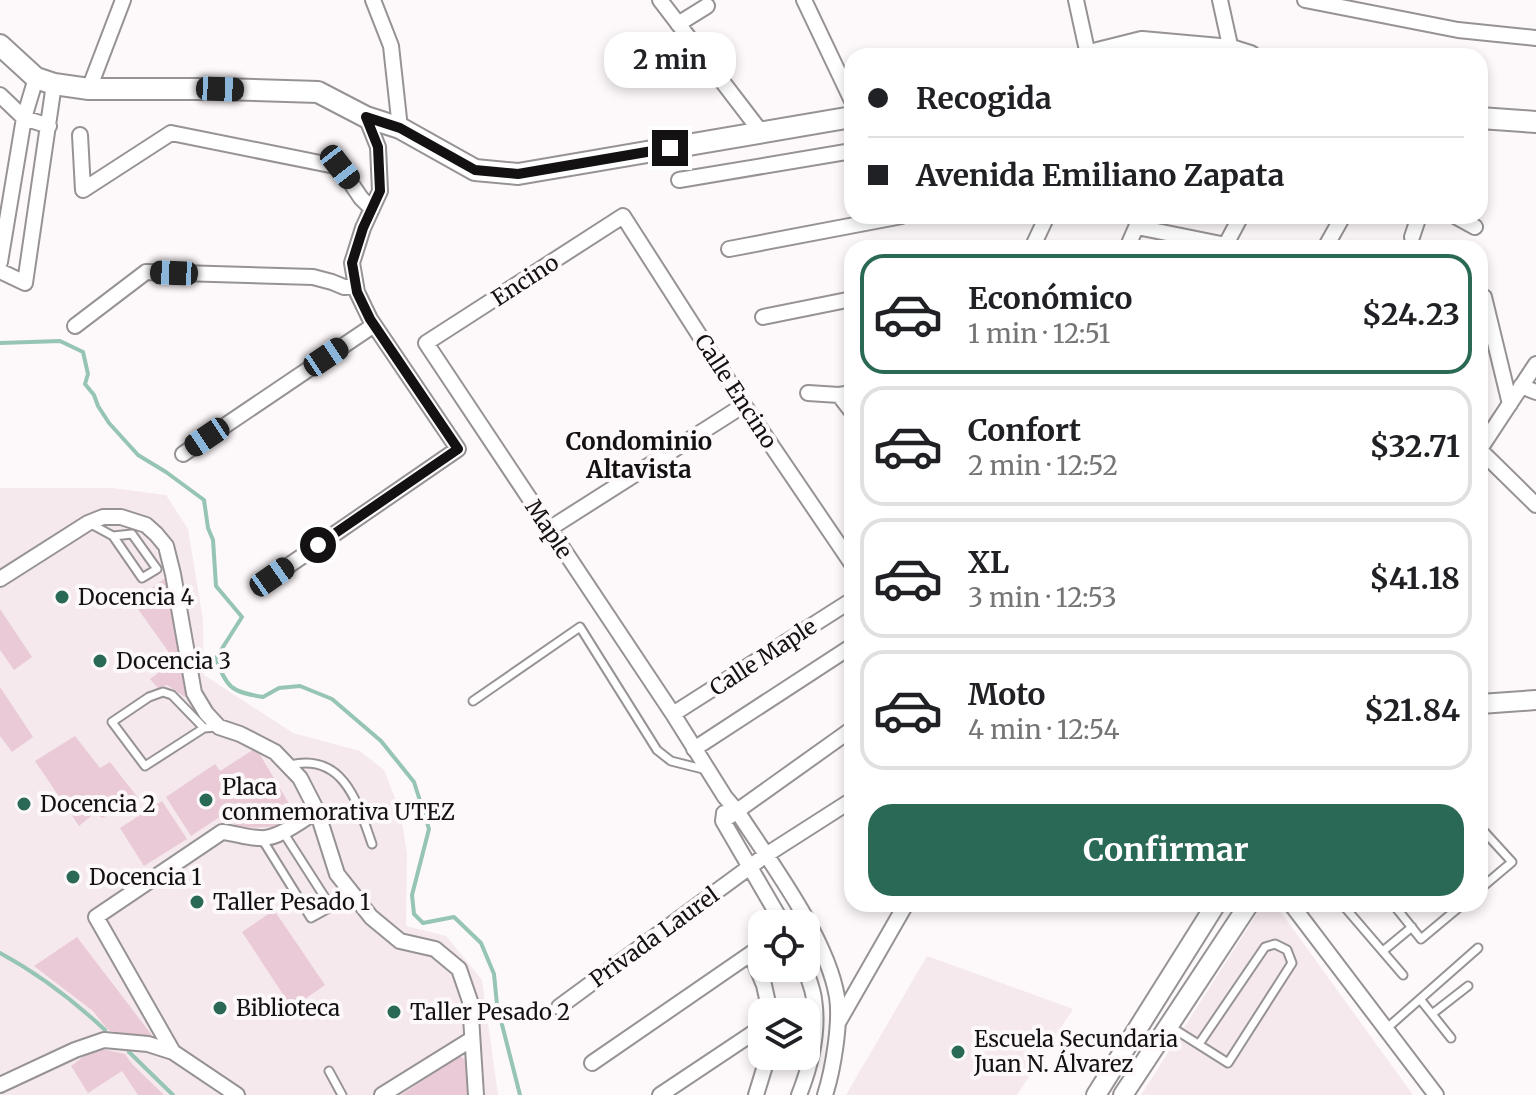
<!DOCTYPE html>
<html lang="es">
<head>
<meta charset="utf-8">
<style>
  :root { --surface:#fff; --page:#f2f2f2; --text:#202124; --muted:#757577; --line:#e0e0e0; --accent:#2a6955 }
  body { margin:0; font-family:Merriweather,serif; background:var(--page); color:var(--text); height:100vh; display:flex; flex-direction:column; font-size:30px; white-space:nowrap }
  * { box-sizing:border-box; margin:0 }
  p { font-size:26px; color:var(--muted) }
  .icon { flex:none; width:44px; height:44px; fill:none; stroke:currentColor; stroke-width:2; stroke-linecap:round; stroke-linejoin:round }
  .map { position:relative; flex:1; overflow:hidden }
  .drawer { position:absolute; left:844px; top:240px; width:644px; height:672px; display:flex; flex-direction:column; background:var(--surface); border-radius:24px; box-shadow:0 4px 12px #0003 }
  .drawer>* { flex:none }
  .hud { position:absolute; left:844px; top:48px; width:644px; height:176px; border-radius:24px; box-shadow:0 4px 12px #0003; display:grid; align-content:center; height:176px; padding:0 24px; background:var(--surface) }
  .buttons { position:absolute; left:748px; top:910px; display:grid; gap:16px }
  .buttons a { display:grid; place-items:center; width:72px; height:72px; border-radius:16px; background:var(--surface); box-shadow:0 4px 12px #0003; font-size:40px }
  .end { position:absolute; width:36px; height:36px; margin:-18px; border:10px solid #131112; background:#fff; box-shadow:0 0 0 4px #fff }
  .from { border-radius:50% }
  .bubble { position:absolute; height:56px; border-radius:24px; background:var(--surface); box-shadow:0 4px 12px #0003; font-size:26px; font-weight:700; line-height:56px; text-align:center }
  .car { position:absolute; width:24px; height:48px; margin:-24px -12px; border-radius:10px; box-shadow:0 0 6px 2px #0007; background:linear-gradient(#222 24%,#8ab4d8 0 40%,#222 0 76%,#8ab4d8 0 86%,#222 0) }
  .hud b { display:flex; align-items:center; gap:28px; height:76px; font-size:30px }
  .hud b+b { border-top:2px solid var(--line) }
  .hud i { width:20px; height:20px; background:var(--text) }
  ul { padding:14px 0 0; list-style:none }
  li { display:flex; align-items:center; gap:24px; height:120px; margin:0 16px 12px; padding:0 8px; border:4px solid var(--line); border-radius:24px }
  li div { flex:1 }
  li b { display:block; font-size:30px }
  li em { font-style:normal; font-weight:700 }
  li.on { border-color:var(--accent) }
  li>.icon { width:72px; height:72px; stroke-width:1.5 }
  .primary-button { display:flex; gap:16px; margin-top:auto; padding:16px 24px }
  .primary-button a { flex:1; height:92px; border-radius:24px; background:var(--accent); color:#fff; font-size:32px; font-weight:700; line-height:92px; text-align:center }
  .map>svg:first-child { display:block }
  .built { fill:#f5e9ee }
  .green { fill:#e9cad6 }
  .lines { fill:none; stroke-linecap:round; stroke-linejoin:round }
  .stream { stroke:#96c5b3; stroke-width:4 }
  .service-casing { stroke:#979394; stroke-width:11 }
  .minor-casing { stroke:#979394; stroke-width:18 }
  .tertiary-casing { stroke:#979394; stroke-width:22 }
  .secondary-casing { stroke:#979394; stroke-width:24 }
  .service { stroke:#fff; stroke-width:7 }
  .minor { stroke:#fff; stroke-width:14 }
  .tertiary { stroke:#fff; stroke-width:18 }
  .secondary { stroke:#fff; stroke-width:20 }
  .route { stroke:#131112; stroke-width:10 }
  .poi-dot { fill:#2a6955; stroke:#fdf8fa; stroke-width:3 }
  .labels { text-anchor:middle; stroke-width:8; stroke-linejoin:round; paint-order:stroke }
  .street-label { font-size:22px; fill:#131112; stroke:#fdf8fa }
  .poi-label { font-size:22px; fill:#131112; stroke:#fdf8fa; text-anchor:start }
  .neighbourhood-label { font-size:24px; font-weight:bold; fill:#131112; stroke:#fdf8fa }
</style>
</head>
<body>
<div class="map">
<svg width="1536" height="1095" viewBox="0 0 1536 1095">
  <rect width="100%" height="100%" fill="#fdf8fa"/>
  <path class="built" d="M0 488H112L166 495 188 529 203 620 204 675 293 733 360 751 384 770 400 811 407 853 406 926 446 936 482 980 498 1095H0Z
    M1263 904H1275L1413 1095H1141Z
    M927 956 1073 1009 1017 1095H846Z"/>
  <path class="green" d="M172 573 191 693 185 697 167 685 158 688 150 679 175 661 133 602Z
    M0 609 32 657 14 670 0 650Z
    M0 687 33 737 12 752 0 736Z
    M75 736 100 768 110 762 139 799 102 818 96 812 79 826 35 761Z
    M256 748 294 812 276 827 237 828 227 812 191 836 166 797 215 764 220 771Z
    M162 801 187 839 144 866 120 828Z
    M274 910 325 985 292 1008 242 932Z
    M77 937 154 1038 152 1042 108 1030 93 1011 34 966Z
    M102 1049 125 1054 132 1064 164 1095H138L122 1071 88 1093 71 1066 87 1054Z
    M459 1056 468 1061 470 1095H401Z"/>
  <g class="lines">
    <path class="stream" d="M0 343 60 341 83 352 88 374 85 384 94 395 98 406 109 423 138 455 166 472 204 500 208 528 213 540 216 586 242 617 216 658C226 688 232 692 263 697L279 688 300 686 332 699 381 741 414 782 429 829 412 895 414 914 423 923 454 917 481 943 494 974 497 1005 520 1095
      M0 953C37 973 75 1002 105 1030
      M129 1052 173 1095"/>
    <defs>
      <path id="service" d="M89 523 113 536 142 578 157 569 132 534 113 536
        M473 701 580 627 657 750 671 761 707 770
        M204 728 172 695 163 692 149 697 112 722 145 766 204 728 218 727
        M290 765C344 752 358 804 372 844
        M1480 827 1512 862 1480 889
        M262 839 311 918 331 907 283 832
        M1342 904 1403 975
        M1393 904 1421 939 1463 904
        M1383 951 1412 927
        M1420 999 1451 1038
        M1432 1014 1468 986
        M1171 1027 1228 1063 1292 963 1287 950 1275 944 1265 947 1199 1044
        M1386 1029 1478 948
        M329 1071 342 1095"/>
      <path id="minor" d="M373 0 391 46 400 128
        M660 0 761 132
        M804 0 852 101
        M1076 0 1088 55
        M1220 0 1231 50
        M1305 0 1458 30 1536 38
        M678 24 707 6
        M89 89 123 0
        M0 95 24 118 49 126
        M80 135 83 190 171 133 340 167 361 198 372 209
        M679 180 852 151
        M1455 216 1475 227
        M1137 227 1226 245
        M1412 237 1419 216
        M1032 248 1047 216
        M1127 248 1141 216
        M1224 248 1241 216
        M1325 248 1343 216
        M729 249 902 216
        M0 262 24 118 36 78
        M0 271 25 283 54 84
        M1484 297 1510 404
        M763 317 852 299
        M75 326 146 272 313 277 332 282 344 287 356 286
        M1521 386 1536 392
        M808 393 839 395 852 393
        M839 395 852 412
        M1480 449 1536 364
        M1480 450 1536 505
        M183 454 374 325
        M549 529 744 405
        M272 577 458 449 370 319 357 292 352 263 363 228 380 191 378 147 366 117
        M0 579 88 523 103 517H121L146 525 156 534 166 546 173 574 194 693 206 713 219 727 240 734 275 752 300 778 317 811 337 874 371 917 400 941 435 949 459 969 470 1001 476 1095
        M673 714 852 600
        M694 749 852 646
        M724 813 723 821 783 924
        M723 821 852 729
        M1291 904 1436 1095
        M751 954 764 985 770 1012
        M559 1007 766 855 852 800
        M839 1021 906 904
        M592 1063 762 946
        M0 1085 75 1050 104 1040 148 1044 173 1052
        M237 1095 173 1052 96 917 222 832C235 833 247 838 260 838 277 840 302 820 317 811
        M382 1095 472 1039
        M660 1095 762 1027
        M756 1095 768 1056
        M799 1095C811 1065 819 1031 814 999 813 989 808 978 805 968
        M825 1095C833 1070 841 1022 837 997 827 937 770 862 737 811L725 797 673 714 426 343 623 216 744 405 852 564"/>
      <path id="tertiary" d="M1480 704 1536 700
        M1096 1095 1216 904
        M1123 1095 1249 904"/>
      <path id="secondary" d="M0 45 36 78 54 84 89 89H220L318 92 366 117 400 128 475 170 518 174 852 117
        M1086 56 1142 42 1231 50 1250 56
        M1480 118 1536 122"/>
    </defs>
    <use href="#service" class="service-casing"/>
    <use href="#minor" class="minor-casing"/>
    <use href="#tertiary" class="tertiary-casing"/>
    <use href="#secondary" class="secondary-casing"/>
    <use href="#service" class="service"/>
    <use href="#minor" class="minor"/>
    <use href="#tertiary" class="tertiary"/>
    <use href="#secondary" class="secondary"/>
  </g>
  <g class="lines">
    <path class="route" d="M318 545 458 449 370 319 357 292 352 263 363 228 380 191 378 147 366 117 400 128 475 170 518 174 670 148"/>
  </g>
  <g class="poi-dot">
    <circle cx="62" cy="597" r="8"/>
    <circle cx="100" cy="661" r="8"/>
    <circle cx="206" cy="800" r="8"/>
    <circle cx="24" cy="804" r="8"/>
    <circle cx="73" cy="877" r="8"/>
    <circle cx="197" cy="902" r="8"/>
    <circle cx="220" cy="1008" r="8"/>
    <circle cx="394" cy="1012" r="8"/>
    <circle cx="958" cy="1052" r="8"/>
  </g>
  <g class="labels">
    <g class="street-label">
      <text transform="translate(525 280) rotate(-33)" y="8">Encino</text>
      <text transform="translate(736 391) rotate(57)" y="8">Calle Encino</text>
      <text transform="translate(549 529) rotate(56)" y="8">Maple</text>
      <text transform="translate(763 657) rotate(-33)" y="8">Calle Maple</text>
      <text transform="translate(654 937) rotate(-36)" y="8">Privada Laurel</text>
    </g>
    <g class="poi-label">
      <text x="78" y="605">Docencia 4</text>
      <text x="116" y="669">Docencia 3</text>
      <text x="222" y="795">Placa<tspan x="222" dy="25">conmemorativa UTEZ</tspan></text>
      <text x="40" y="812">Docencia 2</text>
      <text x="89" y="885">Docencia 1</text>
      <text x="213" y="910">Taller Pesado 1</text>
      <text x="236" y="1016">Biblioteca</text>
      <text x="410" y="1020">Taller Pesado 2</text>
      <text x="974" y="1047">Escuela Secundaria<tspan x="974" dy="25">Juan N. Álvarez</tspan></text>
    </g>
    <g class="neighbourhood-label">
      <text x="639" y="450">Condominio<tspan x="639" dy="28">Altavista</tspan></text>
    </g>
  </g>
</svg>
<div class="buttons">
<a><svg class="icon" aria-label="locate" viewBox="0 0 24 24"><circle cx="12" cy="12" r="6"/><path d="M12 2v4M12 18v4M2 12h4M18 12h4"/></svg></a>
<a><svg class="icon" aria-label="layers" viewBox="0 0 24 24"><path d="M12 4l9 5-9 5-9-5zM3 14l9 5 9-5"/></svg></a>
</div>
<i class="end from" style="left:318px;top:545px"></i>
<i class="end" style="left:670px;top:148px"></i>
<div class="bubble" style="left:604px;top:32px;width:132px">2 min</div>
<i class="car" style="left:220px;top:89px;rotate:92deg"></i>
<i class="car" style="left:340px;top:167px;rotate:142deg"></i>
<i class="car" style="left:174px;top:273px;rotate:272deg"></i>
<i class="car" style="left:326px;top:357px;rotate:56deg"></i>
<i class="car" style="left:207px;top:437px;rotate:236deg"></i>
<i class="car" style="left:272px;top:577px;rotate:55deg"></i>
<div class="hud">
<b><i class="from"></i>Recogida</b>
<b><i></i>Avenida Emiliano Zapata</b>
</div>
<section class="drawer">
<ul>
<li class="on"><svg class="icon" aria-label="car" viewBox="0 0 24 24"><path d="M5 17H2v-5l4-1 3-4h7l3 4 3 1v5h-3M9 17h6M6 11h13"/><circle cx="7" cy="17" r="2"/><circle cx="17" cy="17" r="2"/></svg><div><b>Económico</b><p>1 min · 12:51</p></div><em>$24.23</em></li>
<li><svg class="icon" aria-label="car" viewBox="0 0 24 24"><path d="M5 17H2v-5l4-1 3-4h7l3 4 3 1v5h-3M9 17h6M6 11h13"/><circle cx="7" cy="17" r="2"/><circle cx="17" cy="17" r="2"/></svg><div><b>Confort</b><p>2 min · 12:52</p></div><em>$32.71</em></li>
<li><svg class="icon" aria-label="car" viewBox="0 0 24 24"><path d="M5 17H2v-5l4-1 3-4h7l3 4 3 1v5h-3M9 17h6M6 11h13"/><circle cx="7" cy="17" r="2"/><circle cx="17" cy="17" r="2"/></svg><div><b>XL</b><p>3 min · 12:53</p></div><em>$41.18</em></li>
<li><svg class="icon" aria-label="car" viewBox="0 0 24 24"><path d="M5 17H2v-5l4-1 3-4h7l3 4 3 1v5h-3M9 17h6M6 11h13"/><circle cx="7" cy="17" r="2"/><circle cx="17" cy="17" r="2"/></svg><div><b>Moto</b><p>4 min · 12:54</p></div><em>$21.84</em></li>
</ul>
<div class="primary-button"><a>Confirmar</a></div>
</section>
</div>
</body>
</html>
